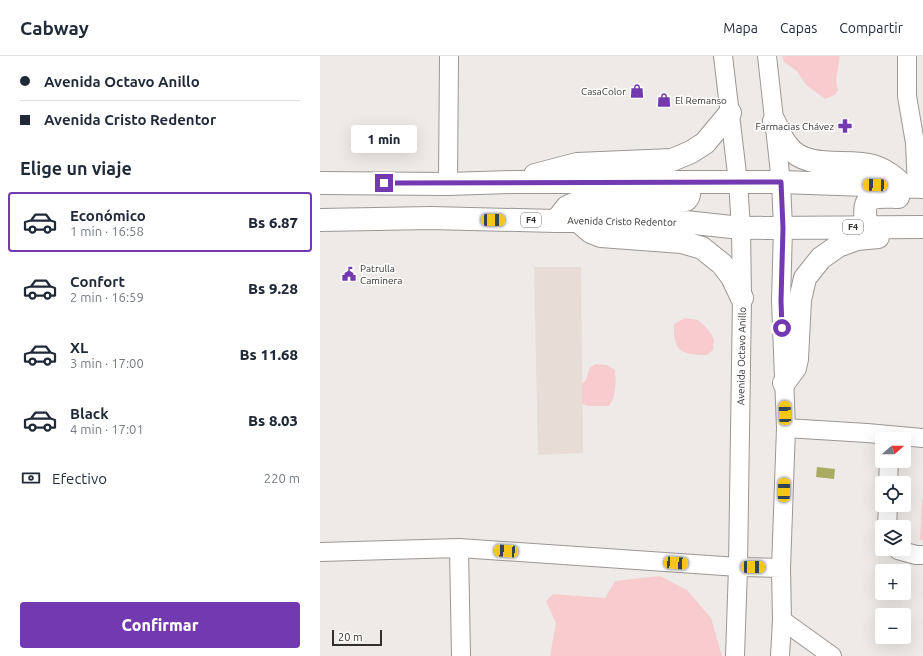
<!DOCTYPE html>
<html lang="es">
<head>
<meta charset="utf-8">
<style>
  :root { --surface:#fff; --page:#f6f6f7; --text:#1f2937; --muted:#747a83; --line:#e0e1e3; --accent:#7239b0 }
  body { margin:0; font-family:Ubuntu,sans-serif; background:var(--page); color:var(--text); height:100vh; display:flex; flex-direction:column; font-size:15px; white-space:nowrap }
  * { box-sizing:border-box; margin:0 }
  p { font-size:13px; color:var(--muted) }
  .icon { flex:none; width:22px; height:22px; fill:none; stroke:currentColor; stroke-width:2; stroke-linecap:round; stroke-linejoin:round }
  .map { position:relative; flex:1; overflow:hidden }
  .panel { display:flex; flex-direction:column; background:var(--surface); width:320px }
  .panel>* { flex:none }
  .top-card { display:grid; align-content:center; height:88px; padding:0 20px; background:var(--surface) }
  .needle { width:26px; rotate:70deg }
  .tools { position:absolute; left:555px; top:376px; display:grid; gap:8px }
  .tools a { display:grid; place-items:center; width:36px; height:36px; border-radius:4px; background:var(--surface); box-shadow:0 4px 16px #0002; font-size:20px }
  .scale { position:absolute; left:12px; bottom:10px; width:50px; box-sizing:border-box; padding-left:4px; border:2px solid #31302e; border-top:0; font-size:11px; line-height:14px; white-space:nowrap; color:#31302e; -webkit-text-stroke:3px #fff; paint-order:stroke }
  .end { position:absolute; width:18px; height:18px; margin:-9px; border:5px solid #7239b0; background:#fff; box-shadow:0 0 0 2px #fff }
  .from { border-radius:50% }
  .bubble { position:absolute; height:28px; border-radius:4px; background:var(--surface); box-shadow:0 4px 16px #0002; font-size:13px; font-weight:800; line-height:28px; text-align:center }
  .car { position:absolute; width:12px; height:24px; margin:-12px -6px; border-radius:5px; box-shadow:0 0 3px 1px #0007; background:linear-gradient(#f5c518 24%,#345 0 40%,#f5c518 0 76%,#345 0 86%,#f5c518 0) }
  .top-card b { display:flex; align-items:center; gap:14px; height:38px; font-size:15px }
  .top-card b+b { border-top:1px solid var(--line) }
  .top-card i { width:10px; height:10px; background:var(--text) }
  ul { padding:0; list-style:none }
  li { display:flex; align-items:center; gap:12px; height:60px; margin:0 8px 6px; padding:0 12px; border:2px solid transparent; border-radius:4px }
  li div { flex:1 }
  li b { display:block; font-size:15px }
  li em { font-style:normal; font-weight:800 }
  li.selected { border-color:var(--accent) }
  li>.icon { width:36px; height:36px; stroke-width:1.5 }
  h2 { padding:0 20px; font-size:18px; line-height:48px }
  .pay { display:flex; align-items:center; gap:10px; height:44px; padding:0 20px; font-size:15px }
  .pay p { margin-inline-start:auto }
  .button { display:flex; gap:8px; margin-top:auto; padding:8px 20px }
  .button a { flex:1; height:46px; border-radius:4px; background:var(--accent); color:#fff; font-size:16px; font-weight:800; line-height:46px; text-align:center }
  header { display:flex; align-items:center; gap:24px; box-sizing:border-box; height:56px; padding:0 20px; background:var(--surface); border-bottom:1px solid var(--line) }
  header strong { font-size:19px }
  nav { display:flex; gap:22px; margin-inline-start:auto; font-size:14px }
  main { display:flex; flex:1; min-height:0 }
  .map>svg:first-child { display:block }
  .built { fill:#e7ddd6 }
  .green { fill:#f8cccf }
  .water { fill:#aaab63 }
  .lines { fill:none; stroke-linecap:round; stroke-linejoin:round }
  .minor-casing { stroke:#9b9795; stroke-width:20 }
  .highway-casing { stroke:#9b9795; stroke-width:24 }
  .minor { stroke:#fff; stroke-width:18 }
  .highway { stroke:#fff; stroke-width:22 }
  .route { stroke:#7239b0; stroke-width:5 }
  .labels { text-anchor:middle; stroke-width:3; stroke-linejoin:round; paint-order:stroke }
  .shield { fill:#fff; stroke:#6f6e6d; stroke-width:1 }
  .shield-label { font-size:9px; font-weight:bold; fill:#31302e }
  .poi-label { font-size:10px; fill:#31302e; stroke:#fff; text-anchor:end }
  .street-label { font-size:10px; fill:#31302e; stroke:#fff }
</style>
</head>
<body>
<header>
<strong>Cabway</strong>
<nav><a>Mapa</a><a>Capas</a><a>Compartir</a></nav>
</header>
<main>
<section class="panel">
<div class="top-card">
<b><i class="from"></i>Avenida Octavo Anillo</b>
<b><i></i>Avenida Cristo Redentor</b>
</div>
<h2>Elige un viaje</h2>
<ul>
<li class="selected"><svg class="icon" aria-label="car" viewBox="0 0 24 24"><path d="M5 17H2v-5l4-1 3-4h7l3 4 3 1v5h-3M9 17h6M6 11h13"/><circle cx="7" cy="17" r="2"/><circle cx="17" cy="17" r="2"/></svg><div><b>Económico</b><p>1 min · 16:58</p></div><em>Bs 6.87</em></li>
<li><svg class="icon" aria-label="car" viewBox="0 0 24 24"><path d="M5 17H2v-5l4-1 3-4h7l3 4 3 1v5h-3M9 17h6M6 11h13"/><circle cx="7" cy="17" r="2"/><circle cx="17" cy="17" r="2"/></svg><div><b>Confort</b><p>2 min · 16:59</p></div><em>Bs 9.28</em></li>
<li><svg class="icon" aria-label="car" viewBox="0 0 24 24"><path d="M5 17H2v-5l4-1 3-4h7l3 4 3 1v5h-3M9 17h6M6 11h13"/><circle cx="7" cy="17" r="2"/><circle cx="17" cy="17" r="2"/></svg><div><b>XL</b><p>3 min · 17:00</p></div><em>Bs 11.68</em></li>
<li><svg class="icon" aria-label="car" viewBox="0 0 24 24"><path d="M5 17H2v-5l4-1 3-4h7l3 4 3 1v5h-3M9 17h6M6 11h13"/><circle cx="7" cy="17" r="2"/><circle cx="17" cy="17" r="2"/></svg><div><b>Black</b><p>4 min · 17:01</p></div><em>Bs 8.03</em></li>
</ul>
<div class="pay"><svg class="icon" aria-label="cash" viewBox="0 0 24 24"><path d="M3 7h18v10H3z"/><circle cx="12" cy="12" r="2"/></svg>Efectivo<p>220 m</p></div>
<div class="button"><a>Confirmar</a></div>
</section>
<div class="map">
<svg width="603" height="600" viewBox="0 0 603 600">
  <rect width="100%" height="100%" fill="#eeeae7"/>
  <path class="built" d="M214 211H261L263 397 218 399Z"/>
  <path class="green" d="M462 0H520L516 25 518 34 515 39 505 43 486 29 477 15 464 6Z
    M365 262 378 264 387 272 394 283 393 294 387 299C361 299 353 296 354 268Z
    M276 308 287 309 295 314C296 326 296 341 289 350H269L262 348V328L266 324 270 311Z
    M602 443H603V484H600Z
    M340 520 367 534 391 562 402 600H230L236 567 226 545 233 538 285 542 295 525Z"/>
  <path class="water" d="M497 411 515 413 514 423 496 421Z"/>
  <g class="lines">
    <defs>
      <path id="minor" d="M403 0 418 126 421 172 422 242 418 511 415 600
        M447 0 461 126 463 172 461 245 466 372 461 512 462 564 460 600
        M587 0V40L595 87 597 131
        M128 128 129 0
        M466 372 547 377 603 382
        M568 427 569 405
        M567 471 568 449
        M139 492 141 600
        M577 493 578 494 596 499H603
        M0 496 139 492 418 511 461 512
        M462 564 512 600"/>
      <path id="highway" d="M454 65C458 73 461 82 467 89 486 116 527 102 553 110 566 114 574 121 584 130
        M215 119 257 108 352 104 371 96 385 87 410 57
        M0 127 128 128 193 126H461L603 131
        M0 164 111 162 236 165H307L337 163 421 172 603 171
        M236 165 247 151 256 147 366 144C371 139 369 133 368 126
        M258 165 271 176 281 180 362 186 382 192 402 208 412 221 422 242
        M546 171C546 164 544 154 546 149 549 138 569 141 578 141
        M464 327 475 312 477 303 480 244 485 222 501 202 518 190 537 183 558 181"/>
    </defs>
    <use href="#minor" class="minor-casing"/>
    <use href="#highway" class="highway-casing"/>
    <use href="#minor" class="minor"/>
    <use href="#highway" class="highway"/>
  </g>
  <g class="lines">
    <path class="route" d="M64 127 461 126 463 172 461 245 462 272"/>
  </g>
  <defs>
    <symbol id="shop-bare" viewBox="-9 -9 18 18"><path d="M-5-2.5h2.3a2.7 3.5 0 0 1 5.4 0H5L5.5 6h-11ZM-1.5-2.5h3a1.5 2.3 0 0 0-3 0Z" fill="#7239b0" stroke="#fff" stroke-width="2.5" paint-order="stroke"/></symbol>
    <symbol id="pharmacy-bare" viewBox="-9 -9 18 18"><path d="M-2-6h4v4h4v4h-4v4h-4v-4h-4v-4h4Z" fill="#7239b0" stroke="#fff" stroke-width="2.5" paint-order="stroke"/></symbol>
    <symbol id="civic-bare" viewBox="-9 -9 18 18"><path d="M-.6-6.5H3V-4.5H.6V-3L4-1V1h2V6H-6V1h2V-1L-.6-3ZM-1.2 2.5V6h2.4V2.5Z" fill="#7239b0" stroke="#fff" stroke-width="2.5" paint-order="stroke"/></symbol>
  </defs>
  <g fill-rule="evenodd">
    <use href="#shop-bare" x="307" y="25" width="20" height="20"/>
    <use href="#shop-bare" x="334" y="34" width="20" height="20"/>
    <use href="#pharmacy-bare" x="515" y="60" width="20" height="20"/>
    <use href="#civic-bare" x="19" y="208" width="20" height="20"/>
  </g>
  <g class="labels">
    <g class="shield">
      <rect x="201" y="157" width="20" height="14" rx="3"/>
      <rect x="523" y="164" width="20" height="14" rx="3"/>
    </g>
    <g class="shield-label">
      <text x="211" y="167">F4</text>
      <text x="533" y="174">F4</text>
    </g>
    <g class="poi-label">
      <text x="306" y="39">CasaColor</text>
      <text x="355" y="48" text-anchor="start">El Remanso</text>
      <text x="514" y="74">Farmacias Chávez</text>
      <text x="40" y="216" text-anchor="start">Patrulla<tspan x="40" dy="12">Caminera</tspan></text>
    </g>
    <g class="street-label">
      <text transform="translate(302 165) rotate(1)" y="4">Avenida Cristo Redentor</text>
      <text transform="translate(421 300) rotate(-89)" y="4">Avenida Octavo Anillo</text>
    </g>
  </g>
</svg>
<div class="tools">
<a><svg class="needle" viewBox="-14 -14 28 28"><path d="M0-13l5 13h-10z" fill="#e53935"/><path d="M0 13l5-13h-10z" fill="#747a83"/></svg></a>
<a><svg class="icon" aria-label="locate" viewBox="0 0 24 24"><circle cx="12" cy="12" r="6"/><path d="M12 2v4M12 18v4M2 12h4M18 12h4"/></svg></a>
<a><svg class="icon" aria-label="layers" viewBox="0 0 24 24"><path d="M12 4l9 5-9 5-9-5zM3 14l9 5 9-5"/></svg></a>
<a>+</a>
<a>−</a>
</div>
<div class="scale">20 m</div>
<i class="end from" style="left:462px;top:272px"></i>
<i class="end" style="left:64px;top:127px"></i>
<div class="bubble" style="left:31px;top:69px;width:66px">1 min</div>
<i class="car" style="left:555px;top:129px;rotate:272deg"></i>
<i class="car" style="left:173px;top:164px;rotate:91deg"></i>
<i class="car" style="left:465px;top:357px;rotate:358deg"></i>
<i class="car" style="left:464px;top:434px;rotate:1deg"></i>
<i class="car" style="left:186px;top:495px;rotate:274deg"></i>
<i class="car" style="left:356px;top:507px;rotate:94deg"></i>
<i class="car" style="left:433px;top:511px;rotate:91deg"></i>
</div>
</main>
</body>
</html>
